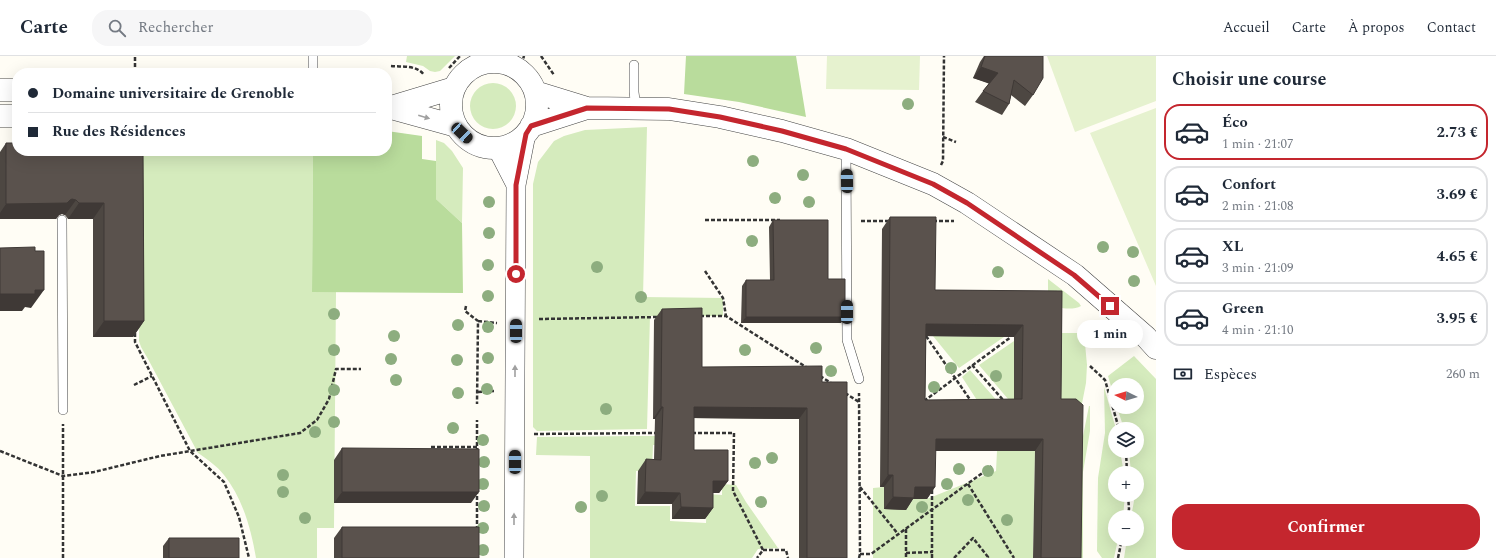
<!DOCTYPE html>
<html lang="fr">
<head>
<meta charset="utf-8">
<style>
  :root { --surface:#fff; --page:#f6f6f7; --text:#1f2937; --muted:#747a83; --line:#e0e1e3; --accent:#c4262e }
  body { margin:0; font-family:Spectral,serif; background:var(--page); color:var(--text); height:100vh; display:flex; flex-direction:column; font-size:15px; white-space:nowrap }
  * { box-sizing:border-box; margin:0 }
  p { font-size:13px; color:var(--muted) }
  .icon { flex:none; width:22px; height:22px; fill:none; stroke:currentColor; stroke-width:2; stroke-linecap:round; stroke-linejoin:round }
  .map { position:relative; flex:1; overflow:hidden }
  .drawer { display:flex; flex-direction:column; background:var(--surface); width:340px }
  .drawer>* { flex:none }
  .guide { position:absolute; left:12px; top:12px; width:380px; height:88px; border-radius:16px; box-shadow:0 4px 16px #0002; display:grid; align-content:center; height:88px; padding:0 16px; background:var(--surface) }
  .needle { width:26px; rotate:275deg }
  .buttons { position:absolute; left:1108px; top:322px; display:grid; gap:8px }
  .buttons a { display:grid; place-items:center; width:36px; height:36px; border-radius:50%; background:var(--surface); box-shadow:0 4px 16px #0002; font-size:20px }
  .end { position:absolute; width:18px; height:18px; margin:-9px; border:5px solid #c4262e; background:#fff; box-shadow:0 0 0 2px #fff }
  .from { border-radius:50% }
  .bubble { position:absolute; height:28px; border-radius:14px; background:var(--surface); box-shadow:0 4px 16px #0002; font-size:13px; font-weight:700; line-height:28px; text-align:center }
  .car { position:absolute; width:12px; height:24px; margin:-12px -6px; border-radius:5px; box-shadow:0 0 3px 1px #0007; background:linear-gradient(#222 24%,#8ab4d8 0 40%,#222 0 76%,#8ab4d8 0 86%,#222 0) }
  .guide b { display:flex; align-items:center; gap:14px; height:38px; font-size:15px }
  .guide b+b { border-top:1px solid var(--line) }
  .guide i { width:10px; height:10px; background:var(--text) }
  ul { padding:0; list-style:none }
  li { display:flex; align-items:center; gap:12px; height:56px; margin:0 8px 6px; padding:0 8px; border:2px solid var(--line); border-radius:16px }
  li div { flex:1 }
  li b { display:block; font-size:15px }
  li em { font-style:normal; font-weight:700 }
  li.on { border-color:var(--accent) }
  li>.icon { width:36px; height:36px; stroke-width:1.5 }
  h2 { padding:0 16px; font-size:18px; line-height:48px }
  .pay { display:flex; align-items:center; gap:10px; height:44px; padding:0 16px; font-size:15px }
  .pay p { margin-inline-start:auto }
  .action { display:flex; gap:8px; margin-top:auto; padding:8px 16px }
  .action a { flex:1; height:46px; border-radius:16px; background:var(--accent); color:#fff; font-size:16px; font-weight:700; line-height:46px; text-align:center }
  header { display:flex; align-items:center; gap:24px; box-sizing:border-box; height:56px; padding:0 20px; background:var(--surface); border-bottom:1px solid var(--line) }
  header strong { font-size:19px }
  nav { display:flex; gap:22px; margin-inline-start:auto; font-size:14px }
  .search { width:280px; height:36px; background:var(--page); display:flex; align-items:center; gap:10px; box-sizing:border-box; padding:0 14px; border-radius:16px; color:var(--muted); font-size:15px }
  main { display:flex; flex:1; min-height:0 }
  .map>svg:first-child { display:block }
  .green { fill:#d5ebbd }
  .forest { fill:#b9dc9c }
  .pitch { fill:#e6f2cf }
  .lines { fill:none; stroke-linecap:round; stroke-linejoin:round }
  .service-casing { stroke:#444; stroke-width:10 }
  .minor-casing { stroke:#444; stroke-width:20 }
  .tertiary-casing { stroke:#444; stroke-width:23 }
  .path { stroke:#333; stroke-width:2.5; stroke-dasharray:4 2; stroke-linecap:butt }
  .service { stroke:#fff; stroke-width:9 }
  .minor { stroke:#fff; stroke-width:19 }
  .tertiary { stroke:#fff; stroke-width:22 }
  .tree { fill:#8dad7f }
  .wall { fill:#4d4742; fill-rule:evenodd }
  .shaded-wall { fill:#3f3936 }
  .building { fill:#5a524d; stroke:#3f3936; fill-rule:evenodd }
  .oneway { fill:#a0a0a0 }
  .route { stroke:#c4262e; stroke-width:5 }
</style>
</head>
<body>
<header>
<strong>Carte</strong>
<div class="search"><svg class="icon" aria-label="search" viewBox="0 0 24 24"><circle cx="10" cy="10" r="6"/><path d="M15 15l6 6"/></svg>Rechercher</div>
<nav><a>Accueil</a><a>Carte</a><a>À propos</a><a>Contact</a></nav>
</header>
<main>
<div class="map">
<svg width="1156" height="502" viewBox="0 0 1156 502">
  <rect width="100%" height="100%" fill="#fffdf5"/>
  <path class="green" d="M407 0H455L440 15 435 16 430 15 423 10 406 6Z
    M470 50a23 23 0 1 1 46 0a23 23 0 1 1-46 0Z
    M647 71 643 241 723 242V260H650L647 373 537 375 533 371V128L538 106 554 85 564 80 585 74Z
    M436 84 444 87 452 95 463 112 462 167 436 143Z
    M142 95H313L312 236H336L334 472H317V502H256C251 473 243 443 224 419 217 410 207 403 198 397L148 303 141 291 139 285Z
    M1048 223 1079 247 1081 250C1072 255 1056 252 1048 247Z
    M1053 277H1084L1087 309 1086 327 1077 373 1053 355Z
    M933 280 1004 281 959 312Z
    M1014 285V350L979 309Z
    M1134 300 1156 323V502H1124L1127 483H1137V461H1131L1134 445 1133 439H1137V417H1131L1129 395H1137V373H1124L1117 351H1137V329H1115V344L1108 320Z
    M970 314 1006 355H984L962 321Z
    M1104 331 1116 373 1115 395H1120L1124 417H1115V439H1125L1123 461H1115V483H1118L1114 502H1102L1097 495 1098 422 1105 377Z
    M1089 350H1090V375L1083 416V502H1076L1075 384 1083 380Z
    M635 380H662L663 389H653L652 414 636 415 635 450H670V465L706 467 707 438 722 439V428L736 429 746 446 778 492 758 493 752 502H590V400L536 399 537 381Z
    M997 395H1035L1033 502H873V432L884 431 885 453 907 443H927L996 415Z"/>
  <path class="forest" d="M686 0H796L806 61 739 46 684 38Z
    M387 75 422 80V103L436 105V143L462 167 463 237 312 236 313 95H387Z"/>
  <path class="pitch" d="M827 0H920L919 34 826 33Z
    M1047 0H1156V45L1075 76Z
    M1156 52V230L1090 77Z"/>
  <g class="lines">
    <defs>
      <path id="service" d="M634 9V36L636 52
        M313 17V0
        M846 93 847 284 859 323
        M62 164 63 354"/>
      <path id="minor" d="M497 92 516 129
        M514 502 516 129 526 78"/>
      <path id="tertiary" d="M451 49a43 43 0 1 1 86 0a43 43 0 1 1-86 0Z
        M0 34H17
        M535 36 587 52
        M387 51 456 70
        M391 51 454 32
        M0 60H17
        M531 70 587 52 669 53 720 61 782 75 846 93 933 128 967 147 1075 219 1146 281 1156 292"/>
    </defs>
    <use href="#service" class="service-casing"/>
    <use href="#minor" class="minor-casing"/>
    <use href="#tertiary" class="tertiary-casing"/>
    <path class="path" d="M471 0 484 6
      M541 0 554 19
      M391 10C403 11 417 9 424 19
      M449 12 460 0
      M520 14 524 0
      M135 17V0
      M943 81 956 86
      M941 109 943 105 944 0
      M705 164H780
      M861 165H890
      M933 165H954
      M705 215 723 242 726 260
      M466 250 465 255 478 265 477 348
      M700 260H726L806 311
      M539 263 659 261
      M478 265 497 267
      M135 277V286L190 395 224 426 239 461 249 502
      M926 280 971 345
      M972 309 1004 345
      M1090 310 1105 324 1119 373
      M820 320 831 327
      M134 329 152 320
      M478 336 495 335
      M845 337 859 346
      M924 345 1011 281
      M692 377H734L733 435 763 494 757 502
      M534 378 657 377
      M431 391H477
      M0 395 63 420 94 416 160 400 300 377 317 364 329 343 336 313H361
      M1126 395 1127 417
      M477 396V364
      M968 428 1014 502
      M860 431 898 478
      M1127 461 1129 453 1128 439
      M906 473V502
      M477 474V437
      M763 494H786L788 502
      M906 497 932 496V432
      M860 498H871L992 410
      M63 502V368
      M859 502 860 498 859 337
      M932 502V496
      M954 502 973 482 988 501 987 502
      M1118 502 1122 483"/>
    <use href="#service" class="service"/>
    <use href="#minor" class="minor"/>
    <use href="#tertiary" class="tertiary"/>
  </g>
  <g class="tree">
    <circle cx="908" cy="48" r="6"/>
    <circle cx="753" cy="105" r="6"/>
    <circle cx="803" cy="119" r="6"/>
    <circle cx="775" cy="142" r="6"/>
    <circle cx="489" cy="146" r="6"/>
    <circle cx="809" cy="146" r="6"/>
    <circle cx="489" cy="177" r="6"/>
    <circle cx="752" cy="185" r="6"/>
    <circle cx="1103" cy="191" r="6"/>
    <circle cx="1133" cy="196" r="6"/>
    <circle cx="488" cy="209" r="6"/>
    <circle cx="597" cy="211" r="6"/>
    <circle cx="998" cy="216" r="6"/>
    <circle cx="1134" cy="225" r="6"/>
    <circle cx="488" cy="240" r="6"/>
    <circle cx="641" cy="241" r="6"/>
    <circle cx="334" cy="258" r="6"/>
    <circle cx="458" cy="269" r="6"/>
    <circle cx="488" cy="271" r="6"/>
    <circle cx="394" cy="280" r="6"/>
    <circle cx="816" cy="292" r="6"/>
    <circle cx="334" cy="294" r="6"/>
    <circle cx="745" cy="294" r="6"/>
    <circle cx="488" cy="302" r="6"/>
    <circle cx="391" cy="303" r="6"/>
    <circle cx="457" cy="304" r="6"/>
    <circle cx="951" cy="312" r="6"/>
    <circle cx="831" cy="315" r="6"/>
    <circle cx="996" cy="320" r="6"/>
    <circle cx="396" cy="324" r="6"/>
    <circle cx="934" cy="331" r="6"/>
    <circle cx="487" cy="333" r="6"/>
    <circle cx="334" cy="334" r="6"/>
    <circle cx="458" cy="337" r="6"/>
    <circle cx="606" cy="353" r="6"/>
    <circle cx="334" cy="366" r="6"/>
    <circle cx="453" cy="372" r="6"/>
    <circle cx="315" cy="376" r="6"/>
    <circle cx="483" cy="384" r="6"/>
    <circle cx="772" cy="402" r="6"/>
    <circle cx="484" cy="406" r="6"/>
    <circle cx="755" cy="407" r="6"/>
    <circle cx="959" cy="413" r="6"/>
    <circle cx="988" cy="415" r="6"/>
    <circle cx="283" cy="419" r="6"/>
    <circle cx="483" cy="428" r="6"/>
    <circle cx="947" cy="428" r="6"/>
    <circle cx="283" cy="436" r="6"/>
    <circle cx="602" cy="440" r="6"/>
    <circle cx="968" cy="444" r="6"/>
    <circle cx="761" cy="446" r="6"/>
    <circle cx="484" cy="450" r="6"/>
    <circle cx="581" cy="451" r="6"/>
    <circle cx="922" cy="451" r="6"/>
    <circle cx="305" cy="462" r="6"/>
    <circle cx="1007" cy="464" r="6"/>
    <circle cx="483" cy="472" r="6"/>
    <circle cx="483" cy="494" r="6"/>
  </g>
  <path class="wall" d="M984 0H1043L1033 39 1025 50 1011 39 1009 48 1002 59 975 46 989 27 973 22 980 6Z
    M6 87 17 95H143L144 265 133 281H93V163H68L65 159 62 158 59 159 56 163H0V96Z
    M890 161 935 234 1062 235 1061 343 1081 502H1033L1035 395H935V431L927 443H913L906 454 884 453V431H880L882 173ZM926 280 1014 281V343L925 344Z
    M773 164 828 223 841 267H741L742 230 746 224H770L769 171Z
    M662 253 702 311 822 326 847 502H799V363L694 362V394L728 425 719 437H713V452L705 463H672V448H637L638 415 646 403 654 404 655 363H653L654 264Z
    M342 392 471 447H334V404Z
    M342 471 479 502H334V482Z
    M169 482 239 502H163V490Z"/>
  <path class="shaded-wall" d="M981 11 998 17 990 28 973 22Z
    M72 143 76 144 65 159 62 158 59 159 56 163H0V157L6 148Z
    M79 147H104L93 163H68Z
    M35 234H44L31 252 25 251 22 255H0V238Z
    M746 261H845L841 267H741Z
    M104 265H144L133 281H93Z
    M926 268 1023 269 1014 281 917 280Z
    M661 351H663L655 363H653Z
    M694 351 807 352 799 363 686 362Z
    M936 383H1043L1035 395H927Z
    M888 419H893L884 431H880Z
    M713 425H728L719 437H705Z
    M915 431H935L927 443H913L906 454 884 453 893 441Z
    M342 436H479L471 447H334Z
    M645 436 680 437 672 448H637Z
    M681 451 713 452 705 463H672Z"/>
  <path class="building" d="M985 0H1043V22L1033 39 1014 24 1009 48 983 35 998 17 981 11Z
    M6 87H17V95H143L144 265H104V147H79L76 144 72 143 70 144 67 147 6 148Z
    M890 161H936L935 234 1062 235 1061 343H1076L1083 349 1081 502H1041L1043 383H936L935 431H915L914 442 893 441V419H888ZM926 268 1023 269 1022 343 925 344Z
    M773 164H828V223H845V261H746V224H774Z
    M35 191V195H44V234H35V238H0V192Z
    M702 252V311L822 310V326H847V502H807V352L694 351V394H728V425H713V452L681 451 680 437 645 436 646 403 661 404 663 351H661L662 253Z
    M342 392 479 393V436H342Z
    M342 471H479V502H342Z
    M169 482H239V502H169Z"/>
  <defs><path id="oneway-solid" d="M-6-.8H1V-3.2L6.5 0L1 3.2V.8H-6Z"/></defs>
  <g class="oneway">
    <use href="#oneway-solid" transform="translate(424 61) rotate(16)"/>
    <use href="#oneway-solid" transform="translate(515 315) rotate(-90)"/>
    <use href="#oneway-solid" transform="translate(514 463) rotate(-90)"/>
  </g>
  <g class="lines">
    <path class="route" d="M516 218V129L526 78 531 70 587 52 669 53 720 61 782 75 846 93 933 128 967 147 1074 219 1110 250"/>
  </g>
</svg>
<div class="buttons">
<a><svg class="needle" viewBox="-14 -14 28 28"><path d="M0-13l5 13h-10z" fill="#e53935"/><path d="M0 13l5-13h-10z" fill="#747a83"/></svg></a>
<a><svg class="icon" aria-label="layers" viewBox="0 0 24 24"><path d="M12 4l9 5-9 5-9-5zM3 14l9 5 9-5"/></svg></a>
<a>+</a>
<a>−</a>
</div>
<i class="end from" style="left:516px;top:218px"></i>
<i class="end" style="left:1110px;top:250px"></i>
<div class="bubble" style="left:1077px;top:264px;width:66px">1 min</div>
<i class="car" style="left:462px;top:77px;rotate:133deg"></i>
<i class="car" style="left:847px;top:125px;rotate:359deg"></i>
<i class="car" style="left:847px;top:256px;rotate:0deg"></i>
<i class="car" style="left:516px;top:275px;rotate:0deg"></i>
<i class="car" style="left:515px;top:406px;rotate:0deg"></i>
<div class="guide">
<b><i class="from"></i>Domaine universitaire de Grenoble</b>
<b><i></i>Rue des Résidences</b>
</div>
</div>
<section class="drawer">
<h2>Choisir une course</h2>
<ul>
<li class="on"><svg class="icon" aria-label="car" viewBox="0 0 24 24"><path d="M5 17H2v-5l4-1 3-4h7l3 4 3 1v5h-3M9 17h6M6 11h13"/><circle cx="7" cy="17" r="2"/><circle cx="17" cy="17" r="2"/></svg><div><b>Éco</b><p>1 min · 21:07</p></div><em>2.73 €</em></li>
<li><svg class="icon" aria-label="car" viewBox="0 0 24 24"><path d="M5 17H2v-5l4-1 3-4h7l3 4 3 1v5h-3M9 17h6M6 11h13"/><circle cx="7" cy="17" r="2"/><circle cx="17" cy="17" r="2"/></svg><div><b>Confort</b><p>2 min · 21:08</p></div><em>3.69 €</em></li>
<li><svg class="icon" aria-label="car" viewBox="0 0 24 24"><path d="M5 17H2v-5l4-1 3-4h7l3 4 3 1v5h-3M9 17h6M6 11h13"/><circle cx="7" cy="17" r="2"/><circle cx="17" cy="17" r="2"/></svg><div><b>XL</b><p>3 min · 21:09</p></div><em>4.65 €</em></li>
<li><svg class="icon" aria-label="car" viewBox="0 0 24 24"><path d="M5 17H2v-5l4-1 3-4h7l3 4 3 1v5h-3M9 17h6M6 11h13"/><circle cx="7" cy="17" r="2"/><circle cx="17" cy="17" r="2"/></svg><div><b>Green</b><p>4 min · 21:10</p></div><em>3.95 €</em></li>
</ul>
<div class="pay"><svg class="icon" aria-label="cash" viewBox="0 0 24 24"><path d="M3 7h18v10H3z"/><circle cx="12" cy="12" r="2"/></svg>Espèces<p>260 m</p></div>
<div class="action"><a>Confirmer</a></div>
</section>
</main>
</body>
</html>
